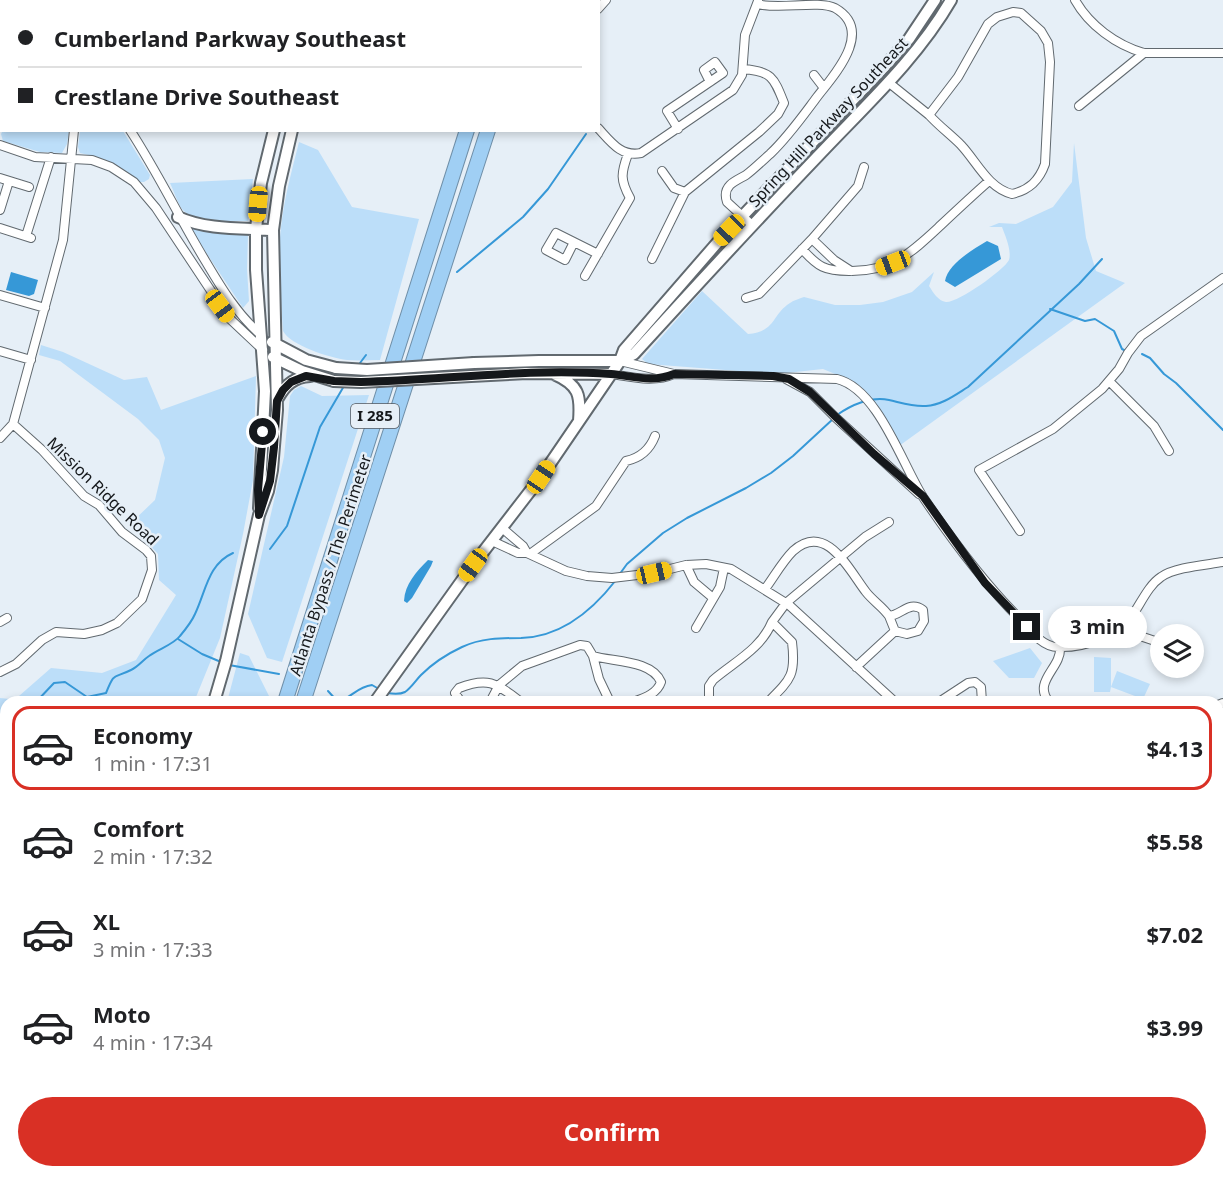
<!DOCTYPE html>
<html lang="en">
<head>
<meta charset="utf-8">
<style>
  :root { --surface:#fff; --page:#f2f2f2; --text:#202124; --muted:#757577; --line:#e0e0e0; --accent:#d93025 }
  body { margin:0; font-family:"Noto Sans",sans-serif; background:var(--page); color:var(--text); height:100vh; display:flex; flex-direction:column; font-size:22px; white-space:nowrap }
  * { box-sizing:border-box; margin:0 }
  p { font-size:20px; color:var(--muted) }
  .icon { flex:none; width:33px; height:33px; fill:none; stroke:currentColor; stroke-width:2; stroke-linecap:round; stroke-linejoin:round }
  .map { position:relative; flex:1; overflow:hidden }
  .side { position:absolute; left:0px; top:696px; width:1224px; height:482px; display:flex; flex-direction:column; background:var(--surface); border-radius:18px 18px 0 0; box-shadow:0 3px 9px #0003 }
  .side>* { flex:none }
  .guide { position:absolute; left:0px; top:0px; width:600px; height:132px; box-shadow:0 3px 9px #0003; display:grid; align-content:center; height:132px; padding:0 18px; background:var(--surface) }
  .buttons { position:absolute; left:1150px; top:624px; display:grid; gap:12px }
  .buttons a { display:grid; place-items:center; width:54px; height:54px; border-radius:50%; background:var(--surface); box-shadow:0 3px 9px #0003; font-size:30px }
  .end { position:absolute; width:27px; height:27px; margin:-14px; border:8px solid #15181b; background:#fff; box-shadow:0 0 0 3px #fff }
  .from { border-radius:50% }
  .bubble { position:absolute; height:42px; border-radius:21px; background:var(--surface); box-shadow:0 3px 9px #0003; font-size:20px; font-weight:700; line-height:42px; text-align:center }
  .car { position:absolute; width:18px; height:36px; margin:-18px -9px; border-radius:8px; box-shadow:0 0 4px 2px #0007; background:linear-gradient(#f5c518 24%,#345 0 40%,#f5c518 0 76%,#345 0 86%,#f5c518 0) }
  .guide b { display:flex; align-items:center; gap:21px; height:57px; font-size:22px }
  .guide b+b { border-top:2px solid var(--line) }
  .guide i { width:15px; height:15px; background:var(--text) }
  ul { padding:10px 0 0; list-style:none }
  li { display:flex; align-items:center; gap:18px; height:84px; margin:0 12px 9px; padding:0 6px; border:3px solid transparent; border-radius:18px }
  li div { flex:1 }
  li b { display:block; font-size:22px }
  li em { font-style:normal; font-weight:700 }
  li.selected { border-color:var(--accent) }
  li>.icon { width:54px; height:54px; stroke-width:1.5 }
  .primary-button { display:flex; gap:12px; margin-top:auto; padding:12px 18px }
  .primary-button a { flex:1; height:69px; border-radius:36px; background:var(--accent); color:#fff; font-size:24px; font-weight:700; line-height:69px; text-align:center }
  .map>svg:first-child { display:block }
  .green { fill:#bcdef9 }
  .water { fill:#3698d7 }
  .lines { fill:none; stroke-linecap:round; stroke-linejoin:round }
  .stream { stroke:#3698d7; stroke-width:2 }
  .street-casing { stroke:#61696f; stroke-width:10 }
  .secondary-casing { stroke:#61696f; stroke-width:14 }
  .highway-casing { stroke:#6f8fa8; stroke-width:16 }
  .street { stroke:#fff; stroke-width:8 }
  .secondary { stroke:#fff; stroke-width:10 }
  .highway { stroke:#a0cff4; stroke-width:14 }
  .rail-casing { stroke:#34383b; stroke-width:4.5 }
  .rail { stroke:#e6eff7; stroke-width:2; stroke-dasharray:7; stroke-linecap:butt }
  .secondary-bridge-casing { stroke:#61696f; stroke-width:14; stroke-linecap:butt }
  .secondary-bridge { stroke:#fff; stroke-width:10 }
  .route { stroke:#15181b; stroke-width:8 }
  .labels { text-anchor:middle; stroke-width:5; stroke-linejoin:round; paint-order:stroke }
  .shield { fill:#e6eff7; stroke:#54585d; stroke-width:1.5 }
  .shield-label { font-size:15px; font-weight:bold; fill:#15181b }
  .street-label { font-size:16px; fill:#15181b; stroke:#e6eff7 }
</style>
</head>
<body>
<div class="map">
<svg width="1223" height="1177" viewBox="0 0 1223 1177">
  <rect width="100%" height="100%" fill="#e6eff7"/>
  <path class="green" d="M3 130 69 131 67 144 62 153 40 152 3 141 1 134Z
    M80 131H123L150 175 149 179 144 182H140C121 166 104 158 80 153L78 147Z
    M299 142 318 150 352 207 419 219 380 360C369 360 358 361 347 360 330 358 290 345 283 331 281 300 277 269 280 238 282 206 291 174 299 142Z
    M1074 143 1086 238 1096 271 1125 283 899 446 873 405 852 381 823 369 777 374 648 364 642 359 702 291 748 334C777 331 771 315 790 303 794 300 799 299 804 297L835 305H860L883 302 912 292 934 272 929 286C933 292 938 301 946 302 958 303 1004 270 1009 260 1012 251 1005 235 1002 227H989L999 223 1016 224 1053 207 1072 182Z
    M253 179 248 221C230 221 194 224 182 209 177 202 174 191 170 183Z
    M193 227 207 231 248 235 247 269 249 301 243 308 191 230Z
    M41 345 63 352 124 380 147 377 161 410 256 376 253 480 243 534 220 638 194 702H6V758H0V698L10 699 19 696 51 668 102 673 136 660 176 595 159 580 158 554 130 524 155 500 165 458 159 440 138 419 60 361 39 355Z
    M301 386 322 396 369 395 282 662 267 658 248 614 284 457 290 396 294 390Z
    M1030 648 1042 663 1034 678H1009L993 661Z
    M240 653 249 656 270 698 269 702H227Z
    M1094 657 1111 658V687L1117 671 1150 684 1143 699 1111 687 1110 692H1094Z
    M998 1172H1087L1093 1177H998Z"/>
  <path class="water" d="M987 241 998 246 1001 259 955 287 945 281C948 264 972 250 987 241Z
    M11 272 38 280 34 294 29 296 6 290Z
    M428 560 433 561 431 566 412 598 407 603 404 601C405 584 416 572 428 560Z"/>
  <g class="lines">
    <path class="stream" d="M457 272 523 217 548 189 586 134
      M1050 309 1085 321 1095 319 1114 331 1122 349 1124 350
      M1142 354 1150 358 1164 374 1176 383 1223 430
      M357 367 366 355
      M837 415C851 405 871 396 889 400 902 403 913 407 926 406 942 405 955 395 968 387L1079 284 1102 259
      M270 549 287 526 320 427 344 386
      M619 575 627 564 663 533 687 518 746 488 771 473 793 456 833 419
      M178 639 202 654 221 662
      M229 665 279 674
      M328 691 338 702
      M387 693C393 694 399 695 405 692 411 688 416 680 421 675 433 663 447 654 462 647 481 638 500 638 521 638 561 637 592 611 616 580
      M36 702 54 683 65 682 87 697 106 693C115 671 113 679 131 670 138 667 143 660 149 656 158 649 173 645 180 636 185 630 192 621 195 614 206 591 208 564 233 553
      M338 702C352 697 357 687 372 685L379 689
      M0 733 6 732
      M402 1177V1176"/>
    <defs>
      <path id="street" d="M1075 0C1089 25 1116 45 1144 53H1223
        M55 2V0
        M598 9 606 0
        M1013 12 1021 13 1041 31 1048 43 1050 62 1045 164C1039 181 1029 190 1012 194 988 188 977 162 961 145 951 135 939 126 929 115L958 77 988 24 997 17Z
        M814 75 824 88
        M888 82 929 115
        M1079 106 1144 53
        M0 126 1 124
        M598 128C611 142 621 157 641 153L733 90 742 75 745 35 758 1
        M678 129 667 111 723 73 715 62 704 70 710 82
        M130 130C158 173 180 219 206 262 222 289 237 314 261 335
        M0 145 35 157 92 160 111 167 134 182 156 208 229 318 263 350
        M662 171 674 188 685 192
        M0 178 29 187
        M0 210 9 181
        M752 225 727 202C725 196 725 190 730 185 734 181 741 178 746 175 754 169 762 161 770 154 788 137 802 117 817 97 834 75 875 31 835 8 818 0 779 10 757 4
        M0 228 31 238
        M26 236 51 157
        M812 239 834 260 851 271
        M574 242 565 260 546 250 556 233 598 254
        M802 249C818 267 825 271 849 271 892 272 912 252 941 225 957 210 973 195 989 181
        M652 259 685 192 759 132 778 114 784 103C774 78 772 71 743 69
        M585 276 630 198C620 180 621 173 628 154
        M0 295 45 308
        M746 298 759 294 812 239 858 186 864 167
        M0 351 31 360
        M620 361 674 374 837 379C878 389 902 464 923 497 952 540 983 582 1019 618 1029 629 1042 647 1058 647 1084 648 1120 636 1134 613 1142 601 1149 585 1161 577 1175 567 1206 565 1223 562
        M611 374C632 377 654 383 674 374
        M786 379 810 392 835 417 919 494
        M1109 381 1154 426 1169 451
        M0 438 13 424 63 240 74 130
        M502 528 523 546 527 553
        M1020 531 979 470 1053 429 1102 389 1119 369 1128 353 1141 336 1223 278
        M492 541 518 553H527L566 571 587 576 612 578 654 573 686 565 706 564 731 569 789 605 895 702
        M530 554 596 506 626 461C640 458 650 449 655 436
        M686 565 694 582 713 598
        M765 589C774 577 782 562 793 551 826 521 849 570 866 592 873 601 883 607 889 616 902 615 909 600 923 610L924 621 918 631 907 634 895 631 889 616
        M0 622 7 618
        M772 622 786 603 865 537 889 522
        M1123 626 1134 634 1161 643
        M696 628 720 587 724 568
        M856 667 895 631
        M0 672 16 664 42 640 56 632 84 634 102 630 117 623 142 599 152 570 151 556 146 550 122 532 99 505 84 496 42 450 13 424
        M461 702 455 693 459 688C489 676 497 684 521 702
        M490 702 499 685 522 666 580 645 587 646 593 656
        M610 702 599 679 593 656C614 662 652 660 661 682 657 694 644 698 633 702
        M709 702V686L713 680C734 662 761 649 772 622L792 642C796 675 791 679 768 702
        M939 702 968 683 975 682 981 687 982 702
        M1049 702C1032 681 1062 668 1060 647
        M1218 705 1223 703
        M0 853 6 855
        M1218 1072 1223 1077
        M650 1172V1177
        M1100 1172 1105 1177
        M1216 1172 1221 1177
        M584 1177 593 1172
        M705 1177V1172
        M797 1177 799 1172
        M845 1177V1172
        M875 1177V1172
        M948 1177 949 1172"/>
      <path id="secondary" d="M341 2 342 0
        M362 2 363 0
        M178 217C206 230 242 228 273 230
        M272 342 306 360 336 368
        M273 357 302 371 334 381
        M474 363 539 361H620L634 354C695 287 756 221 818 156 864 107 917 59 951 0
        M554 374C579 385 581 395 579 421
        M471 376 527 373 611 374
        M278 398C285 385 294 377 310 376
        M259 508 265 391 256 270V229L261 183 274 130
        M214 702 226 661 259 515 268 491 272 470 277 410 273 230 279 186 292 130
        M375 702 473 565 541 477 620 361 624 350 717 243 885 66 909 39 935 0
        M0 1040 6 1038
        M0 1068 6 1060
        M174 1177 175 1172"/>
      <path id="highway" d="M496 2 497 0
        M508 2 509 0
        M529 2V0
        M546 2 547 0
        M285 702 467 130
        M303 702 488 130
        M132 1177 133 1172
        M154 1177 156 1172"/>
    </defs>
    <use href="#street" class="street-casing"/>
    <use href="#secondary" class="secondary-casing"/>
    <use href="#highway" class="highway-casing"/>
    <use href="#street" class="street"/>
    <use href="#secondary" class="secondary"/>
    <use href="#highway" class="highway"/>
    <defs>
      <path id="rail" d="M1218 933H1223
        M0 1001 6 1004"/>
    </defs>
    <use href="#rail" class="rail-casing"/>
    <use href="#rail" class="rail"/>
    <defs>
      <path id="secondary-bridge" d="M336 368 367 370 474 363
        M334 381 361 382 471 376"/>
    </defs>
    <use href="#secondary-bridge" class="secondary-bridge-casing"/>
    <use href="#secondary-bridge" class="secondary-bridge"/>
  </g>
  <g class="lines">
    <path class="route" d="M263 432 258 490 259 515 270 481 274 447 277 401 283 390 291 382 306 376 334 381 361 382C444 380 527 368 611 374 633 376 653 383 674 374L773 376 789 379 810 392 874 454 923 496 985 583 1027 627"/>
  </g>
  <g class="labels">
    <rect class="shield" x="351" y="404" width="48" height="24" rx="4.5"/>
    <g class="shield-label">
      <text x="375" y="421">I 285</text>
    </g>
    <g class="street-label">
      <text transform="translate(828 122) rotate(-47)" y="6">Spring Hill Parkway Southeast</text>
      <text transform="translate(103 491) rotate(44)" y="6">Mission Ridge Road</text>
      <text transform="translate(330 565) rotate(-72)" y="6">Atlanta Bypass / The Perimeter</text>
    </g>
  </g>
</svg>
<div class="buttons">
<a><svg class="icon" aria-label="layers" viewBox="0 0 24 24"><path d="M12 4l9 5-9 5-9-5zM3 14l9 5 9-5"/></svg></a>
</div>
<i class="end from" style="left:263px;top:432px"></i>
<i class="end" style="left:1027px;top:627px"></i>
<div class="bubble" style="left:1048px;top:606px;width:99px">3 min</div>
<i class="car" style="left:258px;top:204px;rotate:185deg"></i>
<i class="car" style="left:729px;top:230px;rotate:224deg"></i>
<i class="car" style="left:893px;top:263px;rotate:249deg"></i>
<i class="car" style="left:220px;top:306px;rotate:143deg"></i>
<i class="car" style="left:541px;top:477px;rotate:34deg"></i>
<i class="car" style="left:473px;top:565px;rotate:216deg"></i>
<i class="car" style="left:654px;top:573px;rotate:77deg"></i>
<div class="guide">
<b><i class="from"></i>Cumberland Parkway Southeast</b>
<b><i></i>Crestlane Drive Southeast</b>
</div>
<section class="side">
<ul>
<li class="selected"><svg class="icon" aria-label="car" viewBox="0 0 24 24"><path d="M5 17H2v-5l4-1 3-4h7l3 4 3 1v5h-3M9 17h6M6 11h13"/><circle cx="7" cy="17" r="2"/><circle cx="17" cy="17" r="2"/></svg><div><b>Economy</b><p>1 min · 17:31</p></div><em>$4.13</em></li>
<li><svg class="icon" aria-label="car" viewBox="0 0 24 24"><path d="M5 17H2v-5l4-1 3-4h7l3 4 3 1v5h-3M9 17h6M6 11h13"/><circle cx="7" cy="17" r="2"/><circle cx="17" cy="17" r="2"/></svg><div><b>Comfort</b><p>2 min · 17:32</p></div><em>$5.58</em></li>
<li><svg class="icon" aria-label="car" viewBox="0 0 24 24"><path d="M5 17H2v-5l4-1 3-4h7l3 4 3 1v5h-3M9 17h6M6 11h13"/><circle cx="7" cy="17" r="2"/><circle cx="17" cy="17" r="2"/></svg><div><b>XL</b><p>3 min · 17:33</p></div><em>$7.02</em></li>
<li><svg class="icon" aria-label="car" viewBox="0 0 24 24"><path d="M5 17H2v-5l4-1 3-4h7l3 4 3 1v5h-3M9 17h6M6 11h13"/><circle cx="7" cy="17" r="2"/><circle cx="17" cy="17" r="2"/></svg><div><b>Moto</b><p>4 min · 17:34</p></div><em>$3.99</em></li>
</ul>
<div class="primary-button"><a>Confirm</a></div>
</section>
</div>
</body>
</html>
